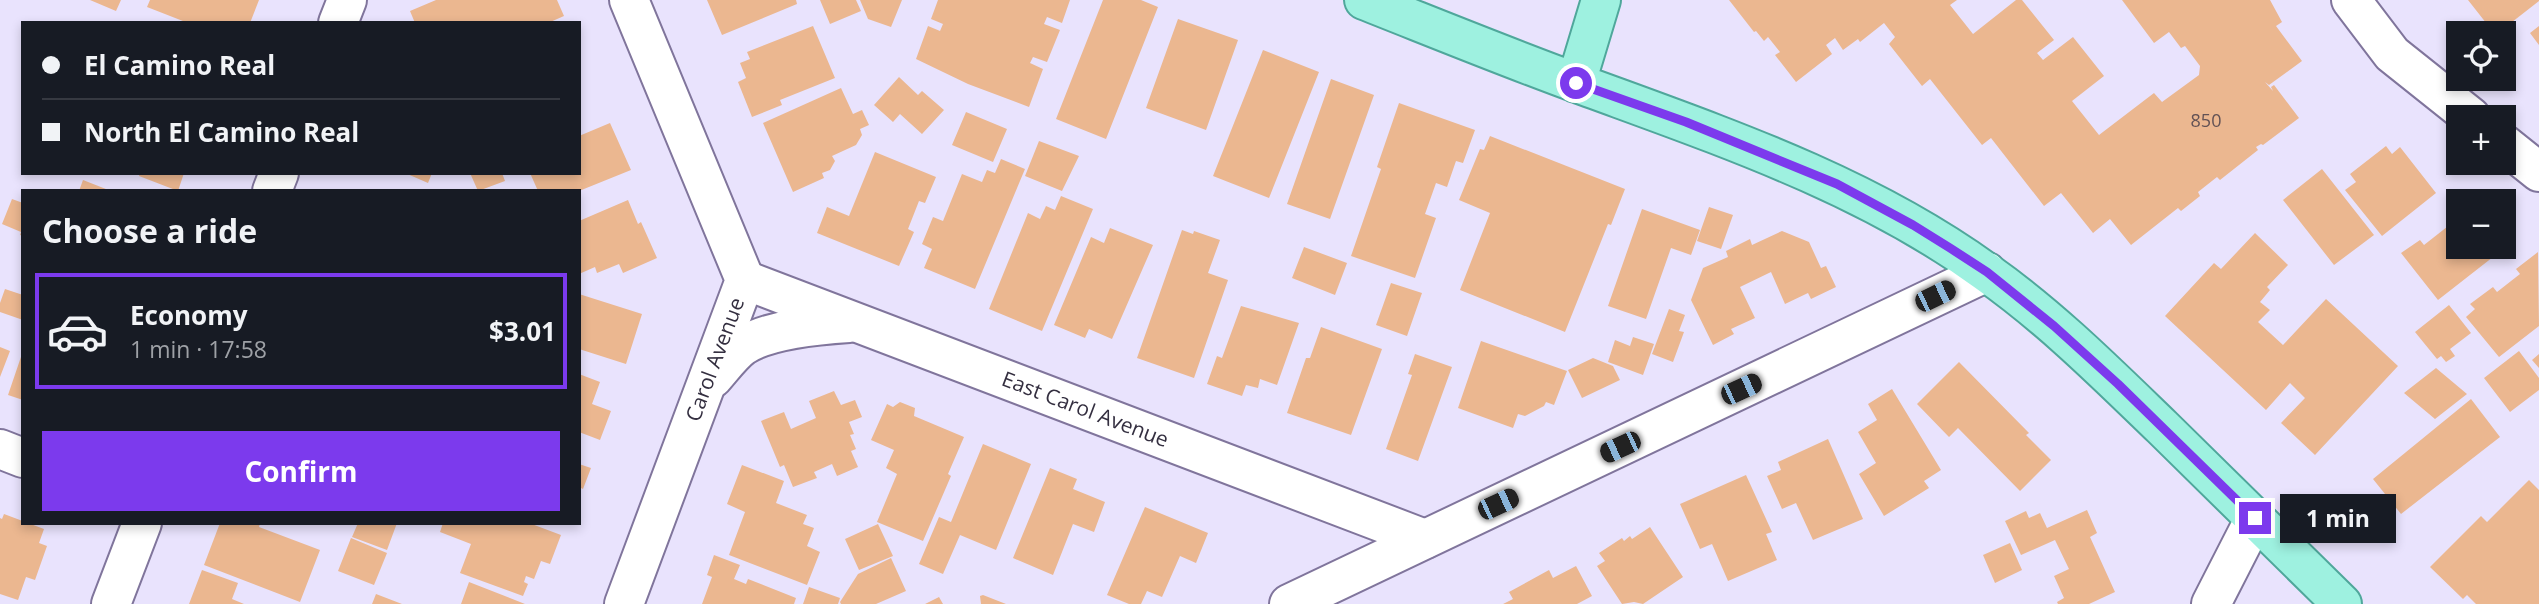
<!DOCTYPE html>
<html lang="en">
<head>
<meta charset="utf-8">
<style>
  :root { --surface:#171b24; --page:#20242c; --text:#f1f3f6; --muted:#9ea1a6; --line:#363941; --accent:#7c3aed }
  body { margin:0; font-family:"Open Sans",sans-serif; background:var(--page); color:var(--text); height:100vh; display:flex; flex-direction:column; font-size:26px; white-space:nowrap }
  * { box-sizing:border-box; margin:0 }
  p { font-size:23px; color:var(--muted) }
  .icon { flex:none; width:38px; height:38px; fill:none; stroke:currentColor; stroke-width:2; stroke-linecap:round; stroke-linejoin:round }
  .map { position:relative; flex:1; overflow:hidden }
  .drawer { position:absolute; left:21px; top:189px; width:560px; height:336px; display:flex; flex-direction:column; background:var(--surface); border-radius:0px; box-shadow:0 4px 10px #0003 }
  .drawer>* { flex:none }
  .hud { position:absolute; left:21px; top:21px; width:560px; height:154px; border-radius:0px; box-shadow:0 4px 10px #0003; display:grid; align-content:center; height:154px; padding:0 21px; background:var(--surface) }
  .buttons { position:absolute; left:2446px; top:21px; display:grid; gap:14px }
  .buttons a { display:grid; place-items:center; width:70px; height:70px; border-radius:0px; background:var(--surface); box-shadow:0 4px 10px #0003; font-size:35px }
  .end { position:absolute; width:32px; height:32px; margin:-16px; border:9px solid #7c3aed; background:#fff; box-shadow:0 0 0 4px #fff }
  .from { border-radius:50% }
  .bubble { position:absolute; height:49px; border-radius:0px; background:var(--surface); box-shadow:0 4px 10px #0003; font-size:23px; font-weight:700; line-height:49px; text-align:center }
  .car { position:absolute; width:21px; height:42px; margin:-21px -10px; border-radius:9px; box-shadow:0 0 5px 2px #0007; background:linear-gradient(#222 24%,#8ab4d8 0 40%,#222 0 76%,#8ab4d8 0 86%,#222 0) }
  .hud b { display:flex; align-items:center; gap:24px; height:66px; font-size:26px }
  .hud b+b { border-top:2px solid var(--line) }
  .hud i { width:18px; height:18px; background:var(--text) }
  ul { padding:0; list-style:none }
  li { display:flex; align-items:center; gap:21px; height:116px; margin:0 14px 10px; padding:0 7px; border:4px solid var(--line); border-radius:0px }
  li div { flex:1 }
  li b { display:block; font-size:26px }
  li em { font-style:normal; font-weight:700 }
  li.current { border-color:var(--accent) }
  li>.icon { width:63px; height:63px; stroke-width:1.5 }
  h2 { padding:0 21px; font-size:32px; line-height:84px }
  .primary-button { display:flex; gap:14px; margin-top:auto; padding:14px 21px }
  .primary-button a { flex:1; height:80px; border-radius:0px; background:var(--accent); color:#fff; font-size:28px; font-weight:700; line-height:80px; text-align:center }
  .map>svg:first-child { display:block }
  .building { fill:#ebb790 }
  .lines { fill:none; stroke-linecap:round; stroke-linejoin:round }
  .minor-casing { stroke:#80759c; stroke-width:42 }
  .major-casing { stroke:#4fa79b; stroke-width:42 }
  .minor { stroke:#fff; stroke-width:38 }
  .major { stroke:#9ef1e0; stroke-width:38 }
  .route { stroke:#7c3aed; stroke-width:9 }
  .labels { text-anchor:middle; stroke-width:5; stroke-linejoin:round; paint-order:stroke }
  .number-label { font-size:18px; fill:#625154 }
  .street-label { font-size:21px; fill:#342f40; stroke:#fff }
</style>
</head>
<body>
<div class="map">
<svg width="2539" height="604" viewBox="0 0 2539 604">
  <rect width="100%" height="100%" fill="#e9e3fd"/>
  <path class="building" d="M90 0H121L116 11Z
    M150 0H259L250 23H188L147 7Z
    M436 0H557L564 16 548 23H415L410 11Z
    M707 0H796L797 4 722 35Z
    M820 0H856L861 11 830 24Z
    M860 0H902L891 27 868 19Z
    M938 0H1070L1062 23 1047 17 1044 24 1060 30 1047 62 1033 57 1030 63 1043 69 1029 107 968 84 916 59 928 26 940 31 943 24 931 19Z
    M1103 0H1141L1158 7 1106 139 1056 119Z
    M1729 0H1957L1950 5 1973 34 2016 0H2022L2054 40 2037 53 2043 60 2073 37 2104 76 2072 101 2099 135 2154 93 2162 102 2199 75 2200 66 2185 46 2181 48 2169 32 2154 43 2122 0H2270L2282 22 2276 26 2302 61 2269 85 2265 82 2273 91 2271 87 2274 85 2299 118 2263 145 2261 144 2256 147 2258 150 2220 180 2217 177 2198 192 2200 196 2181 211 2178 208 2131 245 2110 219 2093 233 2061 193 2044 206 1991 138 1982 145 1930 79 1922 86 1889 44 1895 37 1884 23 1860 42 1858 39 1843 50 1835 38 1826 45 1832 54 1796 82 1775 55 1780 52 1768 37 1764 41 1756 31 1754 32Z
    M2468 0H2539V1L2498 33H2494Z
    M1178 19 1238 40 1206 130 1146 108Z
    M813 26 835 78 780 100 782 105 752 117 738 82 746 78 740 63 750 59 747 52Z
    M2539 26V45L2530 33Z
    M1263 50 1319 72 1269 198 1213 176Z
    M899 77 918 95 922 91 944 110 922 134 900 114 893 122 874 105Z
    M1331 79 1374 95 1330 219 1287 204Z
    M841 88 853 114 862 110 869 125 860 129 862 135 856 145 832 156 835 161 830 170 822 173 824 178 793 192 763 123Z
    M1399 103 1475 130 1463 163 1456 161 1447 187 1436 183 1425 214 1436 218 1415 278 1351 256 1381 169 1377 167Z
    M966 112 1007 129 993 162 952 145Z
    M610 123 631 170 579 191H538L530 173H579V136Z
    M1490 136 1625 189 1611 225 1608 224 1565 332 1460 290 1490 213 1459 200 1480 149 1484 150Z
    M1039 141 1079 156 1062 191 1025 176Z
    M2386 146 2392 154 2400 147 2436 193 2382 236 2345 190 2356 182 2350 174Z
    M875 152 936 177 925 203 919 201 908 229 914 232 899 266 817 233 827 207 849 216Z
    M1001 159 1025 169 975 289 924 268 932 249 922 244 933 217 943 221 962 174 982 182 987 170 995 173Z
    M2322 169 2374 235 2334 265 2283 200Z
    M140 173H184L178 191 139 176Z
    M405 173H432L428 183Z
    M470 173H502L505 181 478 191Z
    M83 180 111 191H79Z
    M1061 196 1093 209 1042 331 989 309 1028 213 1040 219 1046 206 1055 210Z
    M12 199 23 203V236L20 235 21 232 2 224Z
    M628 200 638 224 641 222 657 258 623 273 619 264 597 273 595 267 579 274V221Z
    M1709 207 1733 215 1721 249 1697 241Z
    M1642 209 1700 230 1691 255 1671 248 1646 319 1608 306Z
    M2459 209V247H2500L2502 250 2438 300 2401 253 2420 240 2424 245 2452 223 2448 217Z
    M1110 228 1153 245 1112 339 1089 329 1085 338 1054 325 1091 237 1104 243Z
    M1182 230 1193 234 1194 231 1220 240 1208 273 1228 280 1194 378 1137 358Z
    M1782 231 1809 242 1821 268 1826 266 1836 287 1811 299 1808 293 1785 304 1771 272 1740 287 1755 318 1731 329 1734 334 1713 345 1691 300 1703 268 1728 257 1726 251 1750 239 1752 245Z
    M2255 233 2288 265 2267 287 2270 290 2260 302 2270 310 2258 322 2283 345 2326 299 2398 366 2315 455 2281 423 2305 398 2290 383 2266 410 2165 316 2214 263 2221 269Z
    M1304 247 1347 263 1335 295 1292 278Z
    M2538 252 2539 326 2499 357 2466 317 2475 309 2470 304 2493 287 2497 292 2520 274 2516 269Z
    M1391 283 1422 293 1407 336 1376 325Z
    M5 289 23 295V320L0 312V303Z
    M579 294 642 314 626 364 579 349Z
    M2449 305 2471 333 2450 349 2455 356 2446 362 2441 356 2437 359 2415 332Z
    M1241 306 1299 323 1277 385 1260 379 1258 388 1246 385 1242 396 1207 384 1217 356 1222 358Z
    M1669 309 1685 315 1679 331 1684 332 1673 362 1652 354Z
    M1321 327 1382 349 1351 435 1287 413 1306 358H1310Z
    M1633 337 1654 344 1643 375 1608 362 1615 340 1630 346Z
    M1481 341 1567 371 1554 405 1546 402 1544 406 1525 416 1518 414 1513 428 1458 408Z
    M0 347 10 351 0 377Z
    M23 351V400L8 395Z
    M2519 351 2539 378V390L2510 412 2484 378Z
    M1415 354 1452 367 1418 461 1386 449 1412 375 1408 374Z
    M2539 354V368L2532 360Z
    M1593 358 1613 366 1620 380 1582 398 1568 370Z
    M1959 362 2029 433 2026 435 2051 460 2020 491 1958 428 1949 437 1917 404Z
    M2436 368 2467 394 2435 419 2404 393Z
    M579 374 600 382 592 404 611 411 600 440 579 432Z
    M1892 389 1941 470 1924 481 1929 488 1884 516 1859 474 1876 463 1858 432 1877 420 1868 404Z
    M834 391 841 405 855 400 862 417 849 422 854 434 850 435 856 449 851 451 858 467 837 476 832 464 814 472 817 478 793 487 784 465 780 467 761 421 784 412 791 429 816 418 809 401Z
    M2471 399 2500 437 2401 514 2373 479Z
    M900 402 915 408 914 416 964 437 948 474 951 476 923 541 877 522 897 474 886 468 894 450 871 440 887 404 893 407Z
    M1828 439 1863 519 1813 540 1796 503 1782 509 1767 476 1781 470 1778 462Z
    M983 444 1031 464 996 550 960 535 943 574 919 564 939 517 951 522Z
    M579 464 591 468 583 489 579 487Z
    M742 465 784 481 776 503 807 515 803 524 814 528 807 546 820 552 807 585 729 555 745 512 727 504Z
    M1050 468 1077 479 1073 489 1105 502 1094 532 1073 524 1053 575 1013 558Z
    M1746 475 1772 532 1766 534 1777 560 1728 581 1712 544 1700 549 1680 504Z
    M2529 480 2539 490V604H2476L2467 595 2463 599 2430 567 2481 516 2487 522Z
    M1145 507 1208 533 1196 563 1180 556 1162 597 1147 591 1141 604H1129L1107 595Z
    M2087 510 2097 533 2090 537 2115 592 2089 604H2058L2057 602 2064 598 2054 576 2069 569 2055 540 2021 555 2005 521 2026 511 2029 518 2040 513 2047 528Z
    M4 514 44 529 39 543 47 546 35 580 26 577 18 600 0 594V518L2 519Z
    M220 523H260L259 527 320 550 300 602 204 565Z
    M358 523H397L387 550 352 537Z
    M443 523H529L561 535 550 564 541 561 534 579 526 576 524 582 528 584 523 596 460 573 471 544 440 532Z
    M878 524 893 556 859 570 845 539Z
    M1650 527 1683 577 1643 604 1634 602 1622 604 1597 566 1605 561 1599 553 1622 538 1624 541 1630 536 1632 539Z
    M351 538 387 553 374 585 338 571Z
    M2010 543 2022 570 1995 583 1983 555Z
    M714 555 740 565 734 579 746 584 748 579 796 598 794 604H702L712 577 707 575Z
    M891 558 906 591 876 604H841L840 602 858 574Z
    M1576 566 1592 596 1577 604H1503L1513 599 1509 592 1549 570 1553 578Z
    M202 570 238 583 232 599 244 604H189Z
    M469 582 525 604H461Z
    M809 587 840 598 838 604H803Z
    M376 594 402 604H372Z
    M983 595 1006 604H981L980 596Z
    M939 597 943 604H925Z"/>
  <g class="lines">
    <defs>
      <g id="minor">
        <path d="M2351 0 2392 54 2471 117"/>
        <path d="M338 23 347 0"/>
        <path d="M2504 144 2539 172"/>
        <path d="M272 191 279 173"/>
        <path id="s1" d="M745 280 1425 539"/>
        <path d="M713 378C722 368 732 354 743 346 769 329 818 325 849 323"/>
        <path d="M0 449 23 458"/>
        <path d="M111 604 142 523"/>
        <path id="s2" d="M624 604 745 280 629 0"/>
        <path d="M1289 604 1987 272"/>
        <path d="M2211 604 2255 518"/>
      </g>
      <path id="major" d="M1364 0C1435 28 1506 57 1577 83 1718 135 1863 183 1986 272 2050 317 2106 373 2162 427 2222 486 2282 545 2342 604
        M1576 83 1601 0"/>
    </defs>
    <use href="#minor" class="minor-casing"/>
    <use href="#major" class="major-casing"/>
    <use href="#minor" class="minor"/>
    <use href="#major" class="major"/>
  </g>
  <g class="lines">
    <path class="route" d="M1576 83 1686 122 1837 184 1913 225 1950 248 1987 272 2054 326 2118 384 2255 518"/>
  </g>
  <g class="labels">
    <g class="number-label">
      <text x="2206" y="127">850</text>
    </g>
    <g class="street-label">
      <text dy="7" stroke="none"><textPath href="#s2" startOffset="261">Carol Avenue</textPath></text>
      <text dy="7" stroke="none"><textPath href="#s1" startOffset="364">East Carol Avenue</textPath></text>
    </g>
  </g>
</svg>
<div class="buttons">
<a><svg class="icon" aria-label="locate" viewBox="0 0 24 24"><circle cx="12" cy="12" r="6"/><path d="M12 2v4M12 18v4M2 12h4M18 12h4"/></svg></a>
<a>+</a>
<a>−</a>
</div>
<i class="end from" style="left:1576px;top:83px"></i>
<i class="end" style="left:2255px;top:518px"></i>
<div class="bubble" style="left:2280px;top:494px;width:116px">1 min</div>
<i class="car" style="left:1935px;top:296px;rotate:64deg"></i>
<i class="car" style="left:1741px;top:389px;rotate:65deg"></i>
<i class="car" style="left:1620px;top:447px;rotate:245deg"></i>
<i class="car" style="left:1498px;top:504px;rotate:65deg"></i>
<div class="hud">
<b><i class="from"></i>El Camino Real</b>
<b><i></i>North El Camino Real</b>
</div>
<section class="drawer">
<h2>Choose a ride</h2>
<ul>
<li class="current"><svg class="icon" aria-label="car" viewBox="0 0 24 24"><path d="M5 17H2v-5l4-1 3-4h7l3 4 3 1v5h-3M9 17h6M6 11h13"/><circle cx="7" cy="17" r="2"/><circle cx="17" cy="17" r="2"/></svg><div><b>Economy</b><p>1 min · 17:58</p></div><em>$3.01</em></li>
</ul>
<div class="primary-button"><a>Confirm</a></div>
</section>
</div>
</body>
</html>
